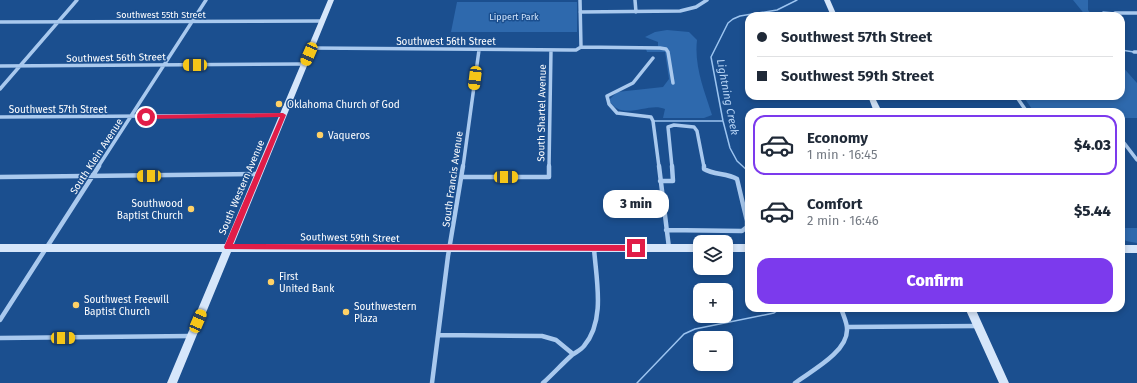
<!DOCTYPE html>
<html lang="en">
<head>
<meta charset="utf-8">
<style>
  :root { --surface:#fff; --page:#f2f2f3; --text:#1f2937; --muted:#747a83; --line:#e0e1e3; --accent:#7c3aed }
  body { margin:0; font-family:"Fira Sans",sans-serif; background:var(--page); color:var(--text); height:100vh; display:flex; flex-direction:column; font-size:15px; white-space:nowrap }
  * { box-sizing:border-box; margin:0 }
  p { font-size:13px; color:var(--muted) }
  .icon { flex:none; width:22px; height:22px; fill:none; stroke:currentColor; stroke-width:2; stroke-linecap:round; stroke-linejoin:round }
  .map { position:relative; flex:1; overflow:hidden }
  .details { position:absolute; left:745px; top:108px; width:380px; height:204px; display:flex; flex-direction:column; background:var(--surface); border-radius:12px; box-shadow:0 2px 6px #0003 }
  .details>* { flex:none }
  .guide { position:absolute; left:745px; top:12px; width:380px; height:88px; border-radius:12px; box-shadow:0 2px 6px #0003; display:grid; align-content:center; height:88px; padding:0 12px; background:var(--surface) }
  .fabs { position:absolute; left:693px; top:235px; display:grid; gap:8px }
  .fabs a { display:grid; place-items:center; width:40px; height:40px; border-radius:8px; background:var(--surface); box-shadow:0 2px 6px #0003; font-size:20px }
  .end { position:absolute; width:18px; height:18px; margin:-9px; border:5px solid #e11d48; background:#fff; box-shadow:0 0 0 2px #fff }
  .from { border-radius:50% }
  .bubble { position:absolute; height:28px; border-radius:12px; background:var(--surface); box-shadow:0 2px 6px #0003; font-size:13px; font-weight:800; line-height:28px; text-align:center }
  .car { position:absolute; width:12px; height:24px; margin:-12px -6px; border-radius:5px; box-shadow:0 0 3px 1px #0007; background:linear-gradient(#f5c518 24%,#345 0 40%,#f5c518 0 76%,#345 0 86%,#f5c518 0) }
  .guide b { display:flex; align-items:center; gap:14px; height:38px; font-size:15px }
  .guide b+b { border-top:1px solid var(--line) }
  .guide i { width:10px; height:10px; background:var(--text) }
  ul { padding:7px 0 0; list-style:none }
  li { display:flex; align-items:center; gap:12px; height:60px; margin:0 8px 6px; padding:0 4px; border:2px solid transparent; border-radius:12px }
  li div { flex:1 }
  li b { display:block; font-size:15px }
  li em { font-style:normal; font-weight:800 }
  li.on { border-color:var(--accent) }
  li>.icon { width:36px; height:36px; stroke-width:1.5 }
  .cta { display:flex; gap:8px; margin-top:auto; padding:8px 12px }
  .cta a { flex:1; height:46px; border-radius:12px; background:var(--accent); color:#fff; font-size:16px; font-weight:800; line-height:46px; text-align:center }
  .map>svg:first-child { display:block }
  .green { fill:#2e69ad }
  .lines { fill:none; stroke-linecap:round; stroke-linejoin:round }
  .stream { stroke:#9cc4f0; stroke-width:1.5 }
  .minor-far1 { stroke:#a9c9ee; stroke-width:3.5 }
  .minor { stroke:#a9c9ee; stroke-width:4.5 }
  .secondary { fill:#d6e6fa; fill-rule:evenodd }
  .route { fill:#e11d48 }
  .poi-dot { fill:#ffd166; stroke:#1b4f8f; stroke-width:1.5 }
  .labels { text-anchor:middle; stroke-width:3; stroke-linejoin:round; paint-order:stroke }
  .far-street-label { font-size:9px; fill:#fff; stroke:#1b4f8f }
  .far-park-label { font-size:9px; fill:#cfe3fa; stroke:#1b4f8f }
  .street-label { font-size:10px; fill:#fff; stroke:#1b4f8f }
  .poi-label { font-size:10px; fill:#fff; stroke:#1b4f8f; text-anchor:start }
  .water-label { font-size:11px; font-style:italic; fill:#b5d3f5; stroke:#1b4f8f }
</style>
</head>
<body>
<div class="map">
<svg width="1137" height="383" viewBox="0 0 1137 383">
  <rect width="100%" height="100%" fill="#1b4f8f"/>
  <path class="green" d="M1073 0H1088V10L1093 16H1086Z
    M457 2H577V32H451Z
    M667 30 689 32 697 40C694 66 704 90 712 115L704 118H663L665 109C648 101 622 123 609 100L617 92 663 87 669 79 665 52H647L645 46H658V42L645 37 655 32Z
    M1121 65 1137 83V118H1121V112H1034L1023 96H1121Z
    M1121 228H1137V243L1126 241 1121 235Z"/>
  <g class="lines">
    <path class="stream" d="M1103 12 1115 13
      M1121 50 1134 52
      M653 121H723
      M749 172 737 161 730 148 723 121 711 57 728 23 733 19 740 16 777 10 797 0
      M637 383 684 334 695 329 774 313 781 308"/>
    <path class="minor-far1" d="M580 0 581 47
      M635 0 636 12
      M580 12 680 11 696 7 707 0
      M1115 13H1137
      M818 16 833 13
      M0 22 322 21
      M311 48 570 50H576L581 47 660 48 666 49 668 52 673 83
      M1134 52H1137
      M653 58 633 83 607 96 609 104 617 113 651 117 653 121 659 167
      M0 66 304 64
      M0 89 77 0
      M791 96H871
      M1016 96 1027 112
      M0 117 283 115
      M1121 139 1137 160
      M98 167 206 0
      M463 167 479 50
      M549 167 551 50
      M672 167 668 127 674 125 694 127 697 131 704 167"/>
    <path class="minor" d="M659 166 669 248
      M0 177 258 174
      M462 177H549V166
      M660 181H673L672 166
      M666 230 742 231 747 227V221L737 179C727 173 714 175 704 169V166
      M0 320 99 166
      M847 327 978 326
      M438 335 542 336 556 340 573 354
      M0 338 191 336
      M432 383 448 256 463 166
      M543 383C553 374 562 364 572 355 576 352 581 350 584 346 606 320 596 279 594 248
      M795 383C811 371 848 352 847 329 847 322 843 315 841 308"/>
    <path class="secondary" d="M328 0H334L234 244H700V252H231L177 383H167L222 252H0V244H225Z
      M824 0H830L837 16H831Z
      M868 96H874L882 112H874Z
      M726 244H749V252H726Z
      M1121 245H1137V253H1121Z
      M965 308H975L1009 383H999Z"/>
  </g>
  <path class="route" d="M283 113 286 115 233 244 636 245 639 248 636 251 225 249 224 247 280 117 146 119 143 117 146 115Z"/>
  <g class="poi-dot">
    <circle cx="279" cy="104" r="4"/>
    <circle cx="320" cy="135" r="4"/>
    <circle cx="191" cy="209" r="4"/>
    <circle cx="271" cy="282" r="4"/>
    <circle cx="76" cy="305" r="4"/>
    <circle cx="346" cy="312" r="4"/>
  </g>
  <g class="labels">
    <g class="far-street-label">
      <text x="161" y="18">Southwest 55th Street</text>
    </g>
    <g class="far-park-label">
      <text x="514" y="20">Lippert Park</text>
    </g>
    <g class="street-label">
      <text x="446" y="45">Southwest 56th Street</text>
      <text transform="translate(116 57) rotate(-1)" y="4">Southwest 56th Street</text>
      <text x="58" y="113">Southwest 57th Street</text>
      <text transform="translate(541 113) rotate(-89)" y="4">South Shartel Avenue</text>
      <text transform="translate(96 156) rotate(-57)" y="4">South Klein Avenue</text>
      <text transform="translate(452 179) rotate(-82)" y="4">South Francis Avenue</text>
      <text transform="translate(241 187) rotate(-67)" y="4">South Western Avenue</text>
      <text transform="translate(350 237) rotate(1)" y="4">Southwest 59th Street</text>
    </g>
    <g class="poi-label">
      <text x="287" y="108">Oklahoma Church of God</text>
      <text x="328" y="139">Vaqueros</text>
      <text x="183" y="207" text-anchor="end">Southwood<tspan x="183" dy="12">Baptist Church</tspan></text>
      <text x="279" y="280">First<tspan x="279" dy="12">United Bank</tspan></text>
      <text x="84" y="303">Southwest Freewill<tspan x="84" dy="12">Baptist Church</tspan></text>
      <text x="354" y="310">Southwestern<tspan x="354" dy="12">Plaza</tspan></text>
    </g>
    <g class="water-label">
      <text transform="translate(728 97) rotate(79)" y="4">Lightning Creek</text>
    </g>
  </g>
</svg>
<div class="fabs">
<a><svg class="icon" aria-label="layers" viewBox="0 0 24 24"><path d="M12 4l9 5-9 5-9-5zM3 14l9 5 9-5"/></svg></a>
<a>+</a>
<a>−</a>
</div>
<i class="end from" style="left:146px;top:117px"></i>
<i class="end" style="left:636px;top:248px"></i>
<div class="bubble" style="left:603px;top:190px;width:66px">3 min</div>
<i class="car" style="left:309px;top:54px;rotate:203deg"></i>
<i class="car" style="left:195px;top:65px;rotate:270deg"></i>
<i class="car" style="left:475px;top:78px;rotate:187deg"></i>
<i class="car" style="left:149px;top:176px;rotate:269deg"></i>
<i class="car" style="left:506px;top:177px;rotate:90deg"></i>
<i class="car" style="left:198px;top:321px;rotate:23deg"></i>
<i class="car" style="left:63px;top:338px;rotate:90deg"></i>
<div class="guide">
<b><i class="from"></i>Southwest 57th Street</b>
<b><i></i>Southwest 59th Street</b>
</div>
<section class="details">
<ul>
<li class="on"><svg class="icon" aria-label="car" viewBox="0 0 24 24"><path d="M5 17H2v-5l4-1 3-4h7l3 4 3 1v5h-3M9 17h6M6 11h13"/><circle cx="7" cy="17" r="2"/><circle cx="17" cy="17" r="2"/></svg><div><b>Economy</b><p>1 min · 16:45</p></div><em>$4.03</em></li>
<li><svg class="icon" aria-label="car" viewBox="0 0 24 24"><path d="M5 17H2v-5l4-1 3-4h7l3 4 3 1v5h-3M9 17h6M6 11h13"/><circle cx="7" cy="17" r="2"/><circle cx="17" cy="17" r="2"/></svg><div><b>Comfort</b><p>2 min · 16:46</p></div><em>$5.44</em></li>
</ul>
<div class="cta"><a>Confirm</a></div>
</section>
</div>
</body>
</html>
